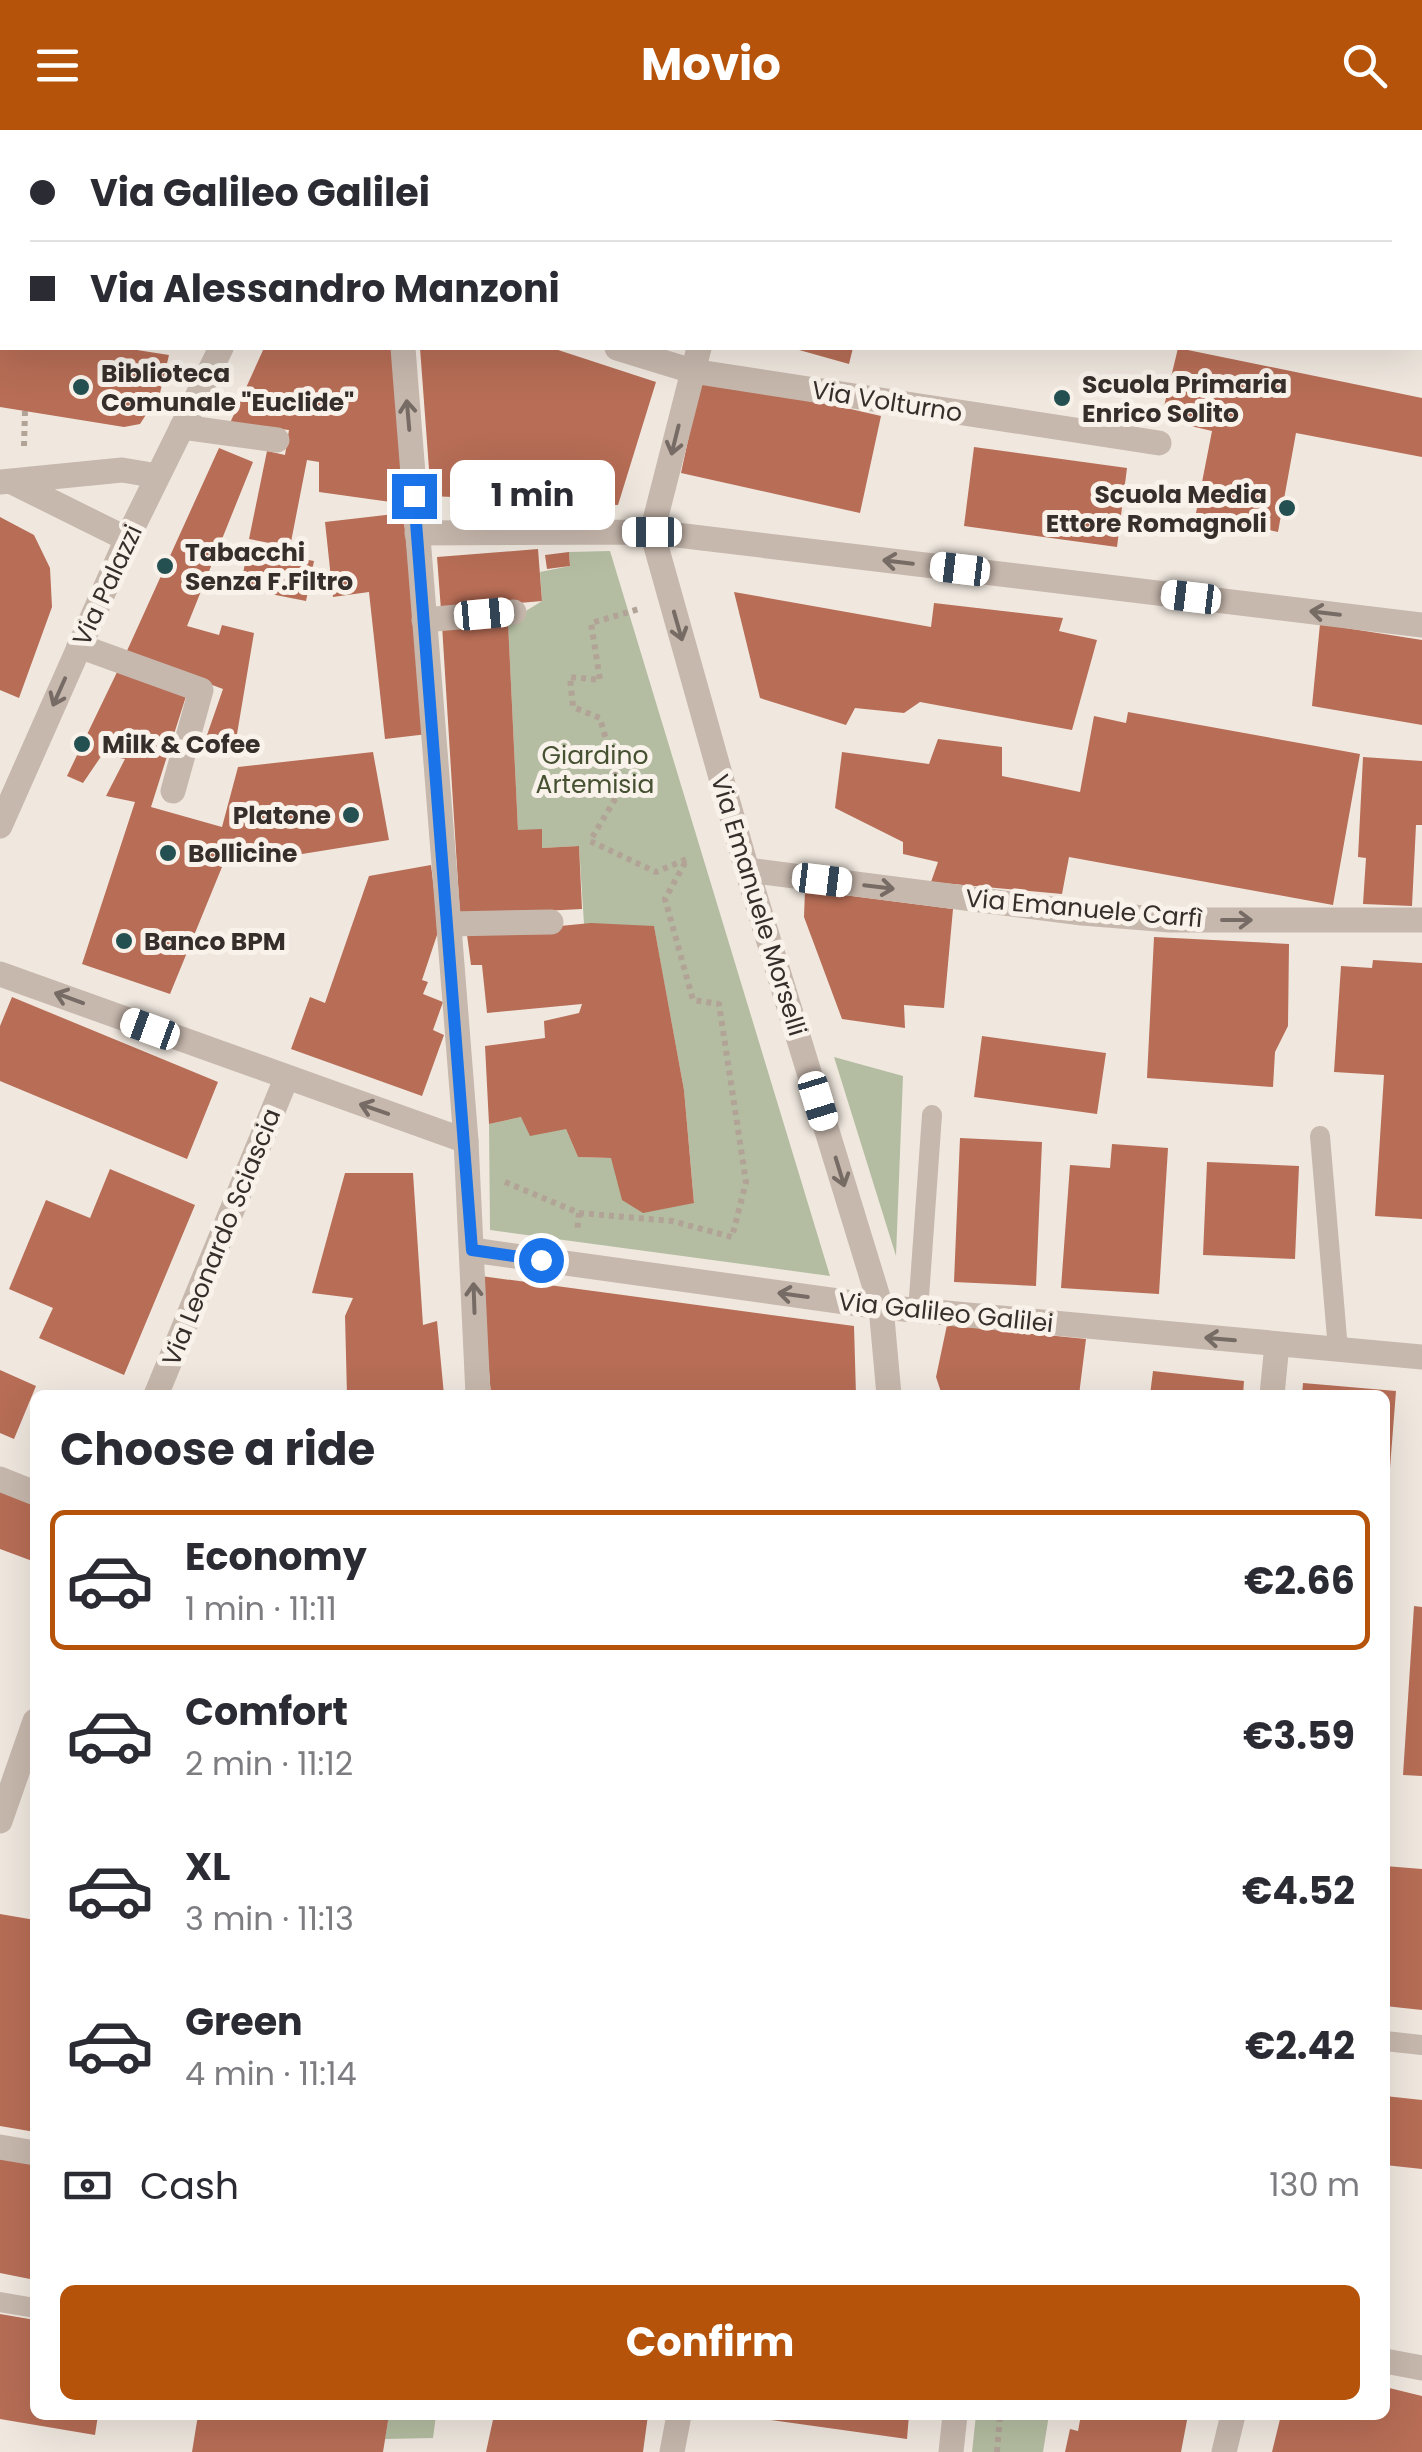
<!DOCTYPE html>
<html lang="en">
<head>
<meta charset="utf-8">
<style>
  :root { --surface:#fff; --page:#f2f2f3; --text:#2b2b33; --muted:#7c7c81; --line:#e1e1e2; --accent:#b45309 }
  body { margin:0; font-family:Poppins,sans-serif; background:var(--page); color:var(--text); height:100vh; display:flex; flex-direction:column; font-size:38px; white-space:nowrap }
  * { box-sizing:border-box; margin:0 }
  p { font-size:32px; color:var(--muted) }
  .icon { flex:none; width:55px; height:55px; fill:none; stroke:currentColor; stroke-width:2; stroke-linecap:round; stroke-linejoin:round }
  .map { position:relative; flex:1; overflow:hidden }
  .side { position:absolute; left:30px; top:1260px; width:1360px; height:1030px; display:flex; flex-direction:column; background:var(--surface); border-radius:15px; box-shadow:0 10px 40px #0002 }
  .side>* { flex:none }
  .banner { position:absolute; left:0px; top:0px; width:1422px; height:220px; box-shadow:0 10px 40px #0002; display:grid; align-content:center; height:220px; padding:0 30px; background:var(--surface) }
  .end { position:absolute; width:45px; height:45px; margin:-22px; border:12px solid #1a73e8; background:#fff; box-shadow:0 0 0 5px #fff }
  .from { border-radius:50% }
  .bubble { position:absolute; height:70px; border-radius:15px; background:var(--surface); box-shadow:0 10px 40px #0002; font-size:32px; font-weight:700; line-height:70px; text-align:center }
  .car { position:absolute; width:30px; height:60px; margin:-30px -15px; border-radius:12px; box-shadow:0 0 8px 2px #0007; background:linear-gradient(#fff 24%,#345 0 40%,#fff 0 76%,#345 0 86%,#fff 0) }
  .banner b { display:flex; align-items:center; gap:35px; height:95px; font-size:38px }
  .banner b+b { border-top:2px solid var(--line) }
  .banner i { width:25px; height:25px; background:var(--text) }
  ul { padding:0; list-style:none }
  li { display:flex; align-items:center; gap:30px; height:140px; margin:0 20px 15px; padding:0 10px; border:5px solid transparent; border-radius:15px }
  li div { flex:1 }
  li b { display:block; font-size:38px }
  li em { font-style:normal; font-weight:700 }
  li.on { border-color:var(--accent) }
  li>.icon { width:90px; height:90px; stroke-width:1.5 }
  h2 { padding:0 30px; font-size:45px; line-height:120px }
  .pay { display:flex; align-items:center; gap:25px; height:110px; padding:0 30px; font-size:38px }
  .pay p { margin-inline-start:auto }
  .action { display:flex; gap:20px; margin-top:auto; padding:20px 30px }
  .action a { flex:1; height:115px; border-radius:15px; background:var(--accent); color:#fff; font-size:40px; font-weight:700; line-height:115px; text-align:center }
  header { display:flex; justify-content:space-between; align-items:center; height:130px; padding:0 30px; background:var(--accent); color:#fff; font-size:45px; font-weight:700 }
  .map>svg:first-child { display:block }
  .green { fill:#b4bda1 }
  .building { fill:#b76d56 }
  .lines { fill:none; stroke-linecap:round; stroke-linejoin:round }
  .path { stroke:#b2a397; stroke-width:6; stroke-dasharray:5 5; stroke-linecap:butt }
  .service { stroke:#c7b8ad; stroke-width:20 }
  .pedestrian { stroke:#c7b8ad; stroke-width:25 }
  .minor { stroke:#c7b8ad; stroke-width:25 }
  .tertiary { stroke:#c7b8ad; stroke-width:25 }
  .oneway { stroke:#776c65 }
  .route { stroke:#1a73e8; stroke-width:12 }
  .poi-dot { fill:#255052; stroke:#f8f2eb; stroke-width:4 }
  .labels { text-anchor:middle; stroke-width:10; stroke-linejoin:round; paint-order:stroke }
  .poi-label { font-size:25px; font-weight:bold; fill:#362e2a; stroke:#f8f2eb; text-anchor:start }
  .street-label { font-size:25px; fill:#362e2a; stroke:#f8f2eb }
  .park-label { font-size:25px; fill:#465131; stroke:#f8f2eb }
</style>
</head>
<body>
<header><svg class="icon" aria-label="menu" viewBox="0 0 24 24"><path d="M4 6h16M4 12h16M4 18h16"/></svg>Movio<svg class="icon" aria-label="search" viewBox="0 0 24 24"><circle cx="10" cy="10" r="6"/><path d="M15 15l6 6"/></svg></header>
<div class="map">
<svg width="1422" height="2322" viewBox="0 0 1422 2322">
  <rect width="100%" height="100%" fill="#f0e8df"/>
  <path class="green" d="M610 421 830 1146 490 1100 489 994 521 987 566 999 578 1027 611 1028 694 1072 684 960 654 797 584 794 579 716 542 718 541 700H518L508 492 542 471 540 442 570 436 569 422Z
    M834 927 903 946 896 1126Z
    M389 2285H436L433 2308 385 2309Z
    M976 2285H1049L1043 2322H972Z"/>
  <path class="building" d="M0 218H124L169 225 160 263 140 294 124 297 0 277Z
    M264 218H392L405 374 319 362V332L307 330 290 417 249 409 267 321 285 325 289 300 230 293Z
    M420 218H552L656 252 618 375 431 366Z
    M792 218H853L849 234Z
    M1178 218 1422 268V327L1296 303 1278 402 1196 383 1212 301 1161 289Z
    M702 245 881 286 860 383 681 343Z
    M974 317 1127 338 1117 417 964 396Z
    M219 318 253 332 187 496 219 505 222 495 254 503 236 610 207 605 223 559 126 523Z
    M403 383 428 604 385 609 369 462 333 467 325 392Z
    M0 387 34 405 50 438 52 477 19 568 0 560Z
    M248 419 314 431 306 471 240 458Z
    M538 419 542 471 441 480 437 427Z
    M569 422 570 436 547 439 545 425Z
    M734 462 931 497 934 473 1063 488 1059 501 1097 510 1072 600 920 572 904 583 855 578 846 595 760 568Z
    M508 492 518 700 542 699V718L579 716 582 779 460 785 442 495Z
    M1320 494 1422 510V595L1312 576Z
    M119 538 187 563 151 677 222 697 238 637 373 622 389 710 222 737 170 864 82 834 135 672 106 666 125 629 102 625 83 653 67 646Z
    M1128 582 1360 624 1333 775 1069 727 1062 764 931 752 938 732 903 724V712L835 678 842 622 929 634 938 609 1002 617V646L1080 662 1094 586 1126 593Z
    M1363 627 1422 631V695H1416L1412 776 1363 774 1366 728 1358 727Z
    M431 735 439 799 422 850 428 852 423 864 443 872 433 900 444 905 422 966 291 919 310 867 325 873 369 746Z
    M805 760 953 779 944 878 904 875 905 898 842 889 804 787Z
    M591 793 654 796 684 960 694 1073 643 1083 622 1070 611 1028 578 1027 566 999 530 1006 521 987 489 994 485 916 545 908 544 891 579 883 582 874 487 883 482 835H471L467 805Z
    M1154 807 1289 814 1288 896 1275 922 1273 957 1147 948Z
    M1373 830 1422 833V1089L1375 1086 1384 945 1334 942 1341 836 1372 838Z
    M12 867 218 952 187 1029 0 951V896Z
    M982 906 1106 923 1097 984 974 967Z
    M960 1008 1042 1012 1036 1156 954 1152Z
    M1112 1014 1168 1018 1159 1164 1061 1158 1070 1035 1110 1038Z
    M1207 1032 1299 1036 1295 1129 1203 1125Z
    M110 1039 195 1075 124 1245 39 1208 53 1178 9 1159 46 1070 90 1088Z
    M345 1043H413L423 1195 437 1191 444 1265H347L345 1186 353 1168 312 1163Z
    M481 1146 854 1196 856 1265H491Z
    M947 1195 1086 1209 1079 1265H942L936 1247Z
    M0 1240 36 1256 14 1309 0 1303Z
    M1153 1241 1244 1251 1243 1265H1150Z
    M1303 1253 1396 1261 1390 1338H1385V1265H1302Z
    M0 1361 35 1375V1432L0 1419Z
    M1414 1476 1422 1477V1646L1403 1645Z
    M1385 1736 1422 1739V1880L1385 1876Z
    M0 1784 35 1790V2002L0 1996Z
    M1385 1966 1422 1970V2039L1385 2035Z
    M0 2024 35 2030V2150L0 2143Z
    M0 2184 35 2190V2285H98L95 2305 0 2289Z
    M1385 2257 1422 2266V2322H1272L1281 2285H1385Z
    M198 2285H389L383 2322H192Z
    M494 2285H648L643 2322H486Z
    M735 2285H909L907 2309Z
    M1081 2285H1188L1181 2322H1065L1070 2299 1078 2301Z"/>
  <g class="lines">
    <path class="path" d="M24 316 25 281
      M505 1052 579 1083 577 1101
      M579 1083 672 1091 732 1107 746 1052 719 874 693 870 665 769 687 729 656 742 590 711 620 661 600 588 573 577 570 547 600 550 591 493 639 479
      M997 2322 1000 2285"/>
    <path class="service" d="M1320 1006 1338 1220
      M918 1181 932 985
      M1385 1911 1422 1915
      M0 2172 35 2178"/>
    <path class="pedestrian" d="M182 297 277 310"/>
    <path class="minor" d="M490 0 498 2
      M527 2V0
      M619 2 620 0
      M763 2V0
      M617 218 692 241 1159 313
      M699 218 652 402 747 740 881 1177 889 1265
      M417 403 652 402 1422 495
      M424 490 514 482
      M79 516 201 560 173 661
      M747 740 1082 783 1170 790H1422
      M449 794 551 792
      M0 844 466 1011
      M472 1120 881 1177 1422 1227
      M156 1265 286 949
      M1272 1265 1277 1214
      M0 1349 35 1363
      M0 1691 35 1591
      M0 2017 35 2023
      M1385 2231 1422 2238
      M951 2322 955 2285
      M1224 2322 1233 2285"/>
    <path class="tertiary" d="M323 2 324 0
      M409 2 410 0
      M403 218 466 1011 478 1265
      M10 351 127 409
      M0 352 122 340 158 346
      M0 696 127 409 221 218
      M672 2322 679 2285"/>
  </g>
  <defs><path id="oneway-shaft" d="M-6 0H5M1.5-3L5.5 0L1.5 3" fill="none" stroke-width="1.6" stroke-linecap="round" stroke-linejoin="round" transform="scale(2.5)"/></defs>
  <g class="oneway">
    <use href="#oneway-shaft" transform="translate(408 285) rotate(-95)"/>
    <use href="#oneway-shaft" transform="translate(675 310) rotate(104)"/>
    <use href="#oneway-shaft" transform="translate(898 432) rotate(-173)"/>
    <use href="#oneway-shaft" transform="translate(1325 483) rotate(-173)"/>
    <use href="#oneway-shaft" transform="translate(678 496) rotate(74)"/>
    <use href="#oneway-shaft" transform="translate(59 562) rotate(114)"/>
    <use href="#oneway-shaft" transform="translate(879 757) rotate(7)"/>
    <use href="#oneway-shaft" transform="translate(1237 790)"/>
    <use href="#oneway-shaft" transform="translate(69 868) rotate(-160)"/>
    <use href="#oneway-shaft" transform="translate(374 979) rotate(-161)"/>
    <use href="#oneway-shaft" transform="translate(840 1042) rotate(73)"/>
    <use href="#oneway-shaft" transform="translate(793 1165) rotate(-172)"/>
    <use href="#oneway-shaft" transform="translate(474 1168) rotate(-92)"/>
    <use href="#oneway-shaft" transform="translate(1220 1209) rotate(-175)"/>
  </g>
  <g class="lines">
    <path class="route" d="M414 366 472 1120 541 1130"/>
  </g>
  <g class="poi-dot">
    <circle cx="81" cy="257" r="10"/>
    <circle cx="1062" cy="268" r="10"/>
    <circle cx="1287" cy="378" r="10"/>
    <circle cx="165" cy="436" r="10"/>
    <circle cx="82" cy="614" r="10"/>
    <circle cx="351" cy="685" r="10"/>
    <circle cx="168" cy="723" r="10"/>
    <circle cx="124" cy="811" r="10"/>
  </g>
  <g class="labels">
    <g class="poi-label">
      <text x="101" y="252">Biblioteca<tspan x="101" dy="29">Comunale "Euclide"</tspan></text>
      <text x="1082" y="263">Scuola Primaria<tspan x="1082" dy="29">Enrico Solito</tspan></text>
      <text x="1267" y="373" text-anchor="end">Scuola Media<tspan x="1267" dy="29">Ettore Romagnoli</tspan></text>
      <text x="185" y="431">Tabacchi<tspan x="185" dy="29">Senza F.Filtro</tspan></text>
      <text x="102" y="623">Milk &amp; Cofee</text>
      <text x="331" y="694" text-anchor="end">Platone</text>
      <text x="188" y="732">Bollicine</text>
      <text x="144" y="820">Banco BPM</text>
    </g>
    <g class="street-label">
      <text transform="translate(887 271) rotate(9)" y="9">Via Volturno</text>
      <text transform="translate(107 455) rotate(-65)" y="9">Via Palazzi</text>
      <text transform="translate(759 775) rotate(73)" y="9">Via Emanuele Morselli</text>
      <text transform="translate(1084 778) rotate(5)" y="9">Via Emanuele Carfì</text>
      <text transform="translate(221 1107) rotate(-68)" y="9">Via Leonardo Sciascia</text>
      <text transform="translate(946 1182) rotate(6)" y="9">Via Galileo Galilei</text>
    </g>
    <g class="park-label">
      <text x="595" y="634">Giardino<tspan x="595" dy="29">Artemisia</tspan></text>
    </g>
  </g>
</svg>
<i class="end from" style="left:541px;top:1130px"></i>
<i class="end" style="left:414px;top:366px"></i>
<div class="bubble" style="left:450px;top:330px;width:165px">1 min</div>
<i class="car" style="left:652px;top:402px;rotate:270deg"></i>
<i class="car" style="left:960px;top:439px;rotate:277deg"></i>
<i class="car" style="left:1191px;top:467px;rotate:277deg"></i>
<i class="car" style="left:484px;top:484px;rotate:85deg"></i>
<i class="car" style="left:822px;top:750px;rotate:97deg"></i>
<i class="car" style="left:150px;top:899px;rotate:290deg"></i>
<i class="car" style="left:818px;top:971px;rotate:163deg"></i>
<div class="banner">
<b><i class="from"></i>Via Galileo Galilei</b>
<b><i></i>Via Alessandro Manzoni</b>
</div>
<section class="side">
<h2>Choose a ride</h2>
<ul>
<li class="on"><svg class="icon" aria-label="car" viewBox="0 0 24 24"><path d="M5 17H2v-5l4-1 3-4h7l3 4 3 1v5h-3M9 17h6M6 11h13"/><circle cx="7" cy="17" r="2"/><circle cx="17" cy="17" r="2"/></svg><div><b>Economy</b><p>1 min · 11:11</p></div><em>€2.66</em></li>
<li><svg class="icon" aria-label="car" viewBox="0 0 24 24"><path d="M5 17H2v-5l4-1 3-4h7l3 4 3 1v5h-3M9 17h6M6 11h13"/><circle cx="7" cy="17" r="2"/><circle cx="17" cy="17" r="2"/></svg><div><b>Comfort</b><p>2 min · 11:12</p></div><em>€3.59</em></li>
<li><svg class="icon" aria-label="car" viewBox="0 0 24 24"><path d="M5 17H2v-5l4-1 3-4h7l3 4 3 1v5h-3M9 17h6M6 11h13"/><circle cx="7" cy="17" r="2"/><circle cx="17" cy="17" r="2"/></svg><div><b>XL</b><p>3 min · 11:13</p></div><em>€4.52</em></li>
<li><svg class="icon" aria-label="car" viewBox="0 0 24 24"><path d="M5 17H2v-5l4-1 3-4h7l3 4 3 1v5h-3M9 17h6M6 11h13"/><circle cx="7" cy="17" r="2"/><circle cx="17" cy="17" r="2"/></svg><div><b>Green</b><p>4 min · 11:14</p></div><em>€2.42</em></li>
</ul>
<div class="pay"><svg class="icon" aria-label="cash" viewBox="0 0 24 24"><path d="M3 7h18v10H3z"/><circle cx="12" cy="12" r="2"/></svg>Cash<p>130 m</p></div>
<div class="action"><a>Confirm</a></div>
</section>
</div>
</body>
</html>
